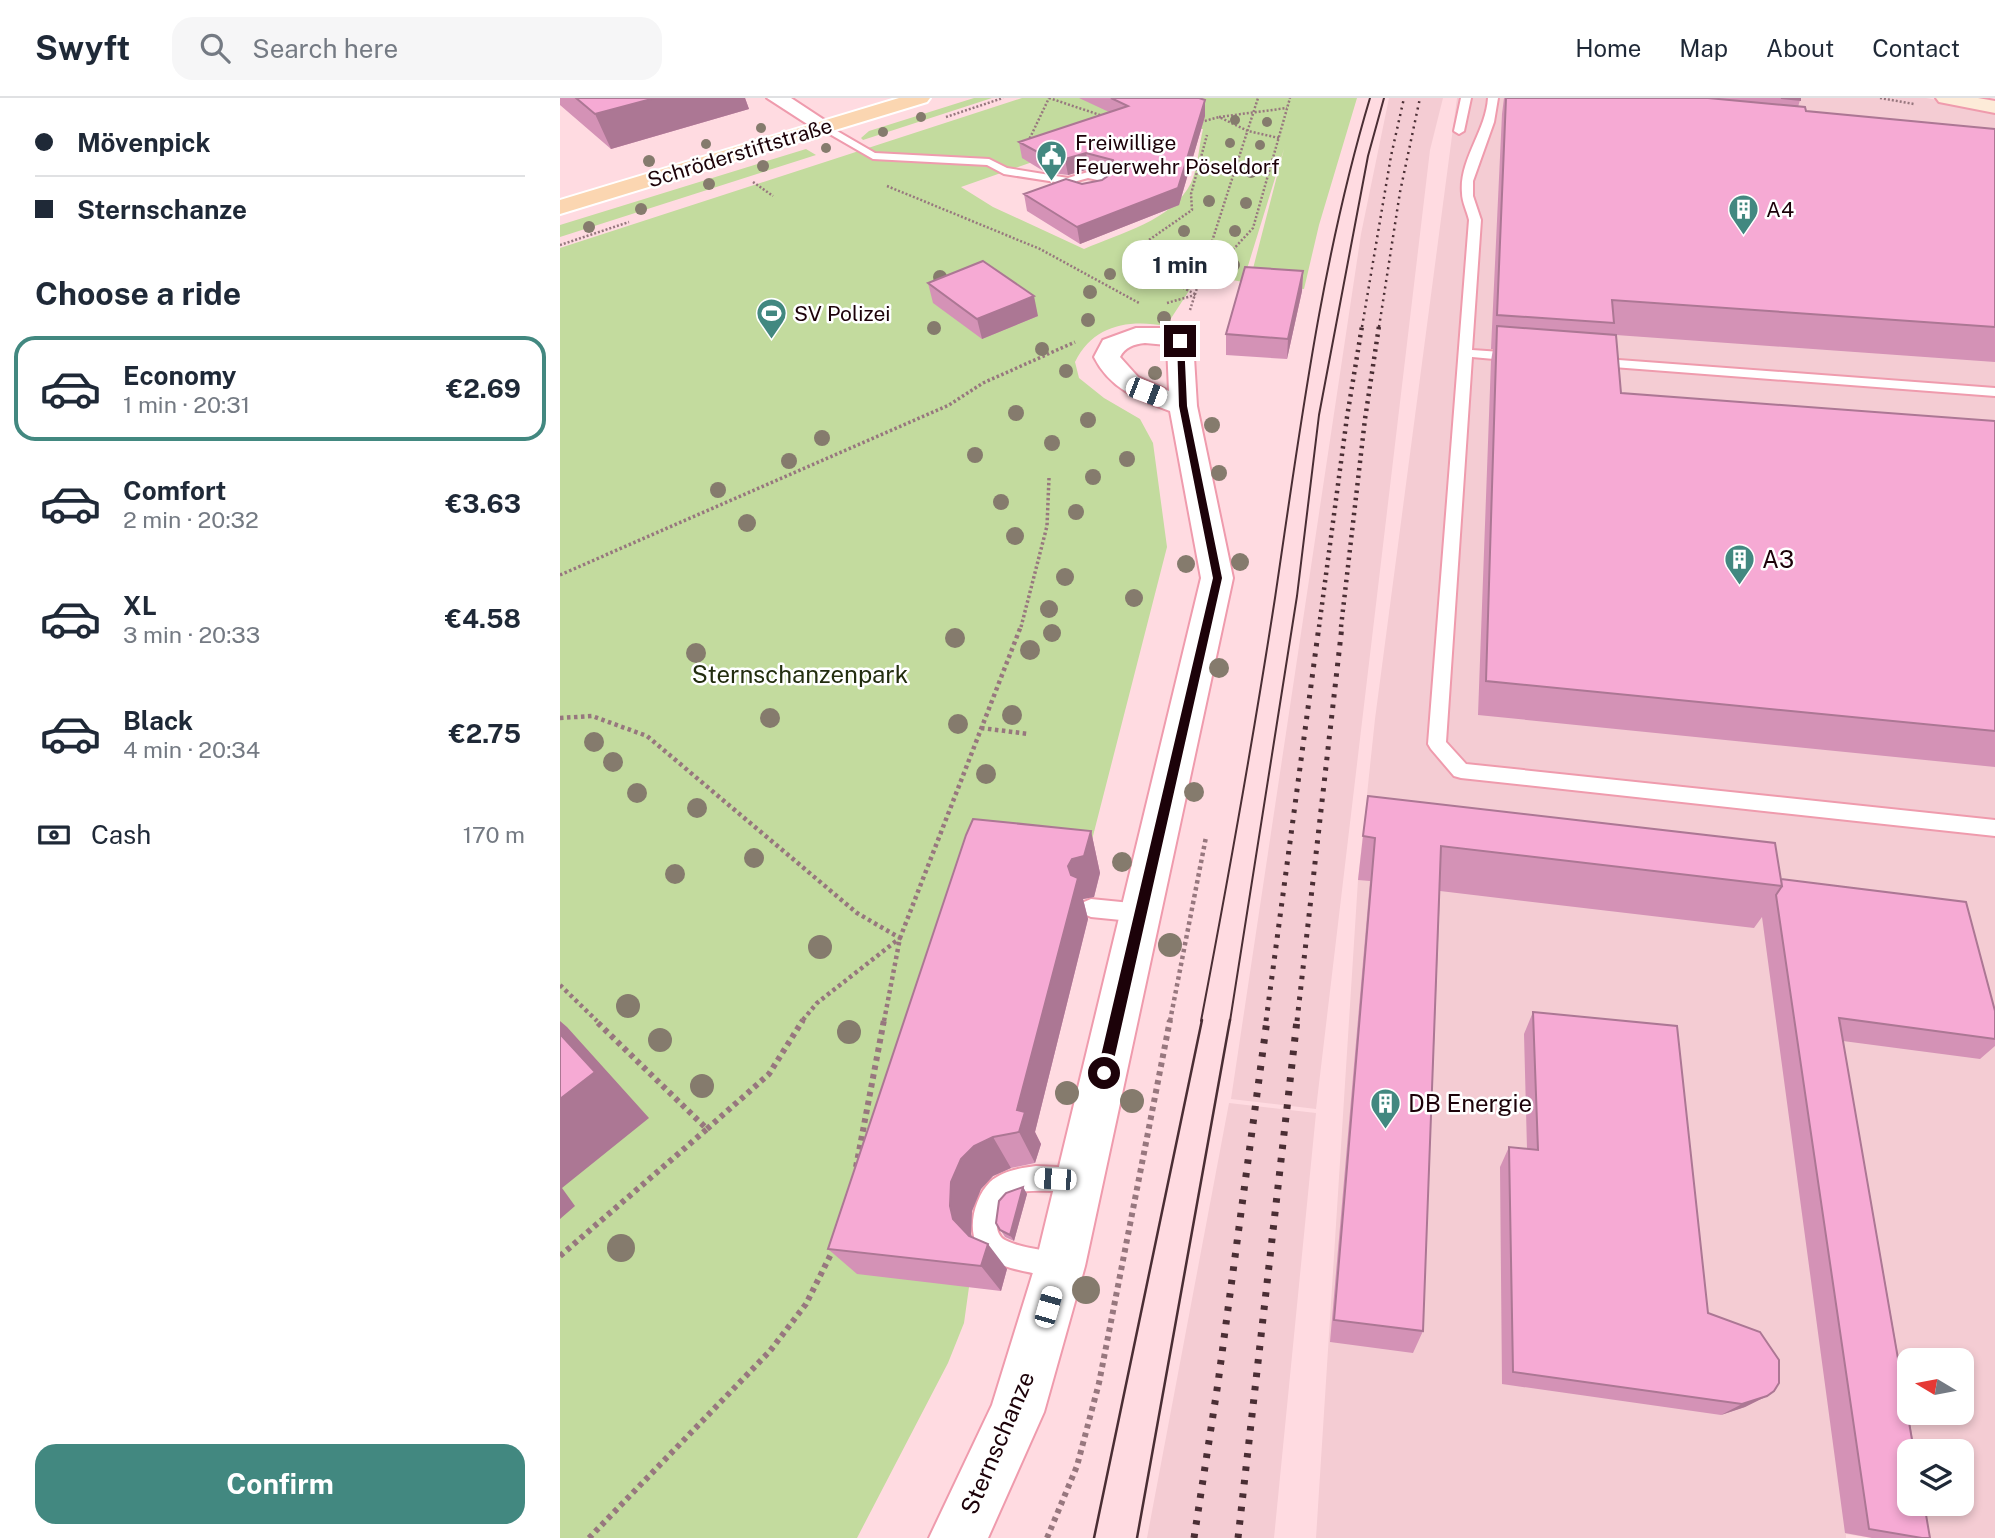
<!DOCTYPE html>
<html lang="en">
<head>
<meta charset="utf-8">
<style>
  :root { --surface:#fff; --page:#f6f6f7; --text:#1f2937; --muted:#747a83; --line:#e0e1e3; --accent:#428880 }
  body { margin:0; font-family:"Public Sans",sans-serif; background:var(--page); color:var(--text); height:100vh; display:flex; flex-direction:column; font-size:26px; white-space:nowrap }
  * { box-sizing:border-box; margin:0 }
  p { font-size:23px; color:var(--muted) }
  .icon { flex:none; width:38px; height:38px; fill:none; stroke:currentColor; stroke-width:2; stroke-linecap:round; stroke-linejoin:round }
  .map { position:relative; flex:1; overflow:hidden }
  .drawer { display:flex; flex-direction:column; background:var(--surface); width:560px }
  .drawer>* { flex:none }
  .banner { display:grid; align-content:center; height:154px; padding:0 35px; background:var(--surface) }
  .needle { width:46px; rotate:280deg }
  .fabs { position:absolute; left:1337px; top:1250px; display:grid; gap:14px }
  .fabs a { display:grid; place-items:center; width:77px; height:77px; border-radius:14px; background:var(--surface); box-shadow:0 4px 10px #0003; font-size:35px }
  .end { position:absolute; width:32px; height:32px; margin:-16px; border:9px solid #1c0209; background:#fff; box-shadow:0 0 0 4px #fff }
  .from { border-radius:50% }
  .bubble { position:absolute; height:49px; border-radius:21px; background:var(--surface); box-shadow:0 4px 10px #0003; font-size:23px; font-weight:700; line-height:49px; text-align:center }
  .car { position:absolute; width:21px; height:42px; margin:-21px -10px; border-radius:9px; box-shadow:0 0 5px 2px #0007; background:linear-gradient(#fff 24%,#345 0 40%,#fff 0 76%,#345 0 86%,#fff 0) }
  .banner b { display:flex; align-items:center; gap:24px; height:66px; font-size:26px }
  .banner b+b { border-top:2px solid var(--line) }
  .banner i { width:18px; height:18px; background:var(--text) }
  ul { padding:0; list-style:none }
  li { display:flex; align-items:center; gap:21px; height:105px; margin:0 14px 10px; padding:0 21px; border:4px solid transparent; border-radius:21px }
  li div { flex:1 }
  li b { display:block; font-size:26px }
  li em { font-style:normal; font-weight:700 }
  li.active { border-color:var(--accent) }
  li>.icon { width:63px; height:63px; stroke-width:1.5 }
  h2 { padding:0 35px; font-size:32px; line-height:84px }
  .pay { display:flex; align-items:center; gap:18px; height:77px; padding:0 35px; font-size:26px }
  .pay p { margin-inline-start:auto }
  .action { display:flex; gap:14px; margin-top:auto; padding:14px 35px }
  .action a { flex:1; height:80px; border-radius:21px; background:var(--accent); color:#fff; font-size:28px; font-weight:700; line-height:80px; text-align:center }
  header { display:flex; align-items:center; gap:42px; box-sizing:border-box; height:98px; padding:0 35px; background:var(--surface); border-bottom:2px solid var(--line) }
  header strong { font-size:33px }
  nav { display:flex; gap:38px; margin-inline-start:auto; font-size:24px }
  .search { width:490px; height:63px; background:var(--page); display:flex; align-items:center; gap:18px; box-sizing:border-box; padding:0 24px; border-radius:21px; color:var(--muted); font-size:26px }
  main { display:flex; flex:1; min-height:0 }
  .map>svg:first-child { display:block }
  .built { fill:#f4ccd3; fill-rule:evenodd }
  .green { fill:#c3db9e; fill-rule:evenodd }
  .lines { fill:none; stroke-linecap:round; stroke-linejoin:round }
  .lane-casing { stroke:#ef9bad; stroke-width:4 }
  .street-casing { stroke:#ef9bad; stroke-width:4 }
  .secondary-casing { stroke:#ef9bad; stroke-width:4 }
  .primary-casing { stroke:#fff; stroke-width:4 }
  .path-far3 { stroke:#97777e; stroke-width:2.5; stroke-dasharray:2 2; stroke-linecap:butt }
  .path-far2 { stroke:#97777e; stroke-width:3.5; stroke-dasharray:2.5 2.5; stroke-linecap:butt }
  .path-far1 { stroke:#97777e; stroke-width:4.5; stroke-dasharray:3.5 3.5; stroke-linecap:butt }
  .path { stroke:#97777e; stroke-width:6; stroke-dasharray:4.5 4.5; stroke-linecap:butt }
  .lane { fill:#fff; fill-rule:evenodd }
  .street { fill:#fff; fill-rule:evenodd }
  .secondary { fill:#fdebd8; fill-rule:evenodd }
  .primary { fill:#fbd6b1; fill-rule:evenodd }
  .tram-far1 { stroke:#4a2e34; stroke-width:2 }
  .tram { stroke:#4a2e34; stroke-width:2.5 }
  .rail-far3 { stroke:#4a2e34; stroke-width:2.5; stroke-dasharray:2 4.5; stroke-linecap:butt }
  .rail-far2 { stroke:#4a2e34; stroke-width:4.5; stroke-dasharray:2.5 5; stroke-linecap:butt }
  .rail-far1 { stroke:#4a2e34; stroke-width:5; stroke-dasharray:3.5 7; stroke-linecap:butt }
  .rail { stroke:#4a2e34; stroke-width:7; stroke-dasharray:4.5 9; stroke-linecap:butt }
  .tree { fill:#857b6d }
  .wall { fill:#d492b6 }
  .shaded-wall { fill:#ac7794 }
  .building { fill:#f6aad4; stroke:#ac7794; stroke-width:2 }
  .route { fill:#1c0209 }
  .labels { text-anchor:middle; stroke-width:5; stroke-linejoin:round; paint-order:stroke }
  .far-poi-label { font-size:21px; fill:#1c0209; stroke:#fff; text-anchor:start }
  .far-street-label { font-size:21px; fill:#1c0209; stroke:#fff }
  .poi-label { font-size:24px; fill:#1c0209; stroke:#fff; text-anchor:start }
  .park-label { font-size:24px; fill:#222d0e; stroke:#fff }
  .street-label { font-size:24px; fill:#1c0209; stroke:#fff }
</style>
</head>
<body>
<header>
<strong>Swyft</strong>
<div class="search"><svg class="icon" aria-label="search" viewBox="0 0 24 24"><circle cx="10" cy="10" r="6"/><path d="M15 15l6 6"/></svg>Search here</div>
<nav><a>Home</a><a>Map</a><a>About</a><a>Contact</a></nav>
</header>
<main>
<section class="drawer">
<div class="banner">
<b><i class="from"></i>Mövenpick</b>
<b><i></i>Sternschanze</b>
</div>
<h2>Choose a ride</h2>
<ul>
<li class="active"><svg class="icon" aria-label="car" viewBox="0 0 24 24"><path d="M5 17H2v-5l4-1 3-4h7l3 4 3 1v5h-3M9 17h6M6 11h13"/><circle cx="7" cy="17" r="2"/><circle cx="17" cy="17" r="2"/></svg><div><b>Economy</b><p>1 min · 20:31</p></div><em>€2.69</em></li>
<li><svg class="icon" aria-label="car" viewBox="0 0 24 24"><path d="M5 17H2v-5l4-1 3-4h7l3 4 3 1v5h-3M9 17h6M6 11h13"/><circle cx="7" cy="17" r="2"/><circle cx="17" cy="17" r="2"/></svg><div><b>Comfort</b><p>2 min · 20:32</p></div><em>€3.63</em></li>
<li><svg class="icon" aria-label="car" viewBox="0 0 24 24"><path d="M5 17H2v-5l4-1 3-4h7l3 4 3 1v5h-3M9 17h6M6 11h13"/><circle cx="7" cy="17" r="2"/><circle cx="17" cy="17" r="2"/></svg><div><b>XL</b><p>3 min · 20:33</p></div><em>€4.58</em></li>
<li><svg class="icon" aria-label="car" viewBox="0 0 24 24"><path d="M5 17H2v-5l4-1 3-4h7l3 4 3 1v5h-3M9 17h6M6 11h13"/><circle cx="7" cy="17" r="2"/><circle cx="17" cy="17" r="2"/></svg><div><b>Black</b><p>4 min · 20:34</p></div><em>€2.75</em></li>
</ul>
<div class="pay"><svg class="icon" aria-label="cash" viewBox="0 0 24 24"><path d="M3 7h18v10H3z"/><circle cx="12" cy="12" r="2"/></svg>Cash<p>170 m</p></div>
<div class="action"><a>Confirm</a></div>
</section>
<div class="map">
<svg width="1435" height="1440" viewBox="0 0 1435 1440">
  <rect width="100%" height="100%" fill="#ffdbe1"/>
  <path class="built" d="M829 0H883L870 52 756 1011 671 1001 801 136Z
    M897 0H1366L1435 12V1440H1312L1286 1436V1440H756L798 782 815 621ZM1349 1262H1402V1314H1349ZM1349 1353H1402V1405H1349Z
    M669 1005 756 1015 714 1440H587Z"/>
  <path class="green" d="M414 0H432L303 42 301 40 309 33Z
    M462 0H797L759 127 744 191 689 186 724 51 683 184 640 176 606 228C569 221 533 227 515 264L519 280 544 300 580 321 593 345 607 449 524 773 422 778 409 1189 404 1225 388 1265 297 1440H0V150ZM566 31H643C639 47 638 70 631 85 612 123 560 135 524 151L433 109 401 89Z
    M246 51 256 57 0 139V127Z"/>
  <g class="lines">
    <defs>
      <path id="lane" d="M901 0H911L904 33 899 36 894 33Z
        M928 0H938L934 24 913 83V98L921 122 912 252 956 255 963 259 956 263 912 259 886 644 906 666 1435 722V738L901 680 894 678 871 651 868 646 909 122C907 113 902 104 902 95 899 62 926 33 928 0Z
        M265 26 315 55 429 61 447 70 508 80 528 74 552 79 555 88C541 103 521 103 504 93L502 85 444 76 427 67 313 61 261 31 260 29ZM528 80 543 83 544 87 530 94 513 89 517 83Z
        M1032 260 1435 290V298L1027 267 1025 264Z
        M531 801 581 806 588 809 591 815 588 821 581 824 531 819 524 816 521 810 524 804Z
        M476 1068 520 1070 529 1074 532 1082 529 1090C501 1102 440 1074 437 1124 436 1131 439 1139 445 1142 464 1152 489 1151 509 1159L513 1168 509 1177 500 1181C479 1175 450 1173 431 1162 403 1147 411 1103 430 1084 442 1073 460 1070 476 1068Z"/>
      <path id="street" d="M207 0H231L275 29 272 33H258Z
        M576 230H602L629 238 633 243 637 308 673 480 525 1168 484 1314 428 1440H369L432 1307 475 1168 641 480 610 313C578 301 550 291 534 259L543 242ZM585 245 607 247 609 293 578 279 560 259C565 249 574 246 585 245Z"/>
      <path id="secondary" d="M1376 0H1418L1435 3V15L1379 4Z"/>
      <path id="primary" d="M339 0H370L367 4 0 116V102Z"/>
    </defs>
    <use href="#lane" class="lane-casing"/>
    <use href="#street" class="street-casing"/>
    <use href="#secondary" class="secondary-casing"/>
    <use href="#primary" class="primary-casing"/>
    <path class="path-far3" d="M489 0 543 18
      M1320 0 1354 6
      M386 19 443 0
      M641 24 659 19
      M719 40 688 33 659 19 727 10
      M468 44 489 0
      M193 84 213 98
      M327 88 480 151 579 205
      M0 147 69 124
      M643 184 693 130 730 0
      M635 196C613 184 584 173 586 144L632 112 631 96 647 37
      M607 205 635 197
      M630 212 698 0"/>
    <path class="path-far2" d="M0 477 389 307 423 285 515 244
      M461 529 487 428 489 380"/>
    <path class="path-far1" d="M0 620 32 618 87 638 297 815 340 840 257 905 242 923
      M421 630 469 636
      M0 887 37 923
      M324 923 340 840 461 528
      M610 923 646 739"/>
    <path class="path" d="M147 1031 209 976 243 922
      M296 1069 324 922
      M0 1158 147 1031 35 922
      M29 1440 210 1253 246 1206 273 1152
      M487 1440 517 1368 539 1285 610 922"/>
    <use href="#lane" class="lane"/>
    <use href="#street" class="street"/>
    <use href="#secondary" class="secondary"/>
    <use href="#primary" class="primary"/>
    <path class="tram-far1" d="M641 923C668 782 693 642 715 500 740 332 761 163 810 0
      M670 923 737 498 759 317 808 58 824 0"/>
    <path class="tram" d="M534 1440 642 922
      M577 1440 670 922"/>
    <path class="rail-far3" d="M802 229 831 58 844 0
      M819 229 840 94 860 0"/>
    <path class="rail-far2" d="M759 529 787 319 802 228
      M781 529 805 321 819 228"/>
    <path class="rail-far1" d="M706 923 759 528
      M737 923 782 528"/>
    <path class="rail" d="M634 1440 658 1285 707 922
      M678 1440 737 922"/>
  </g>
  <g class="tree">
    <circle cx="361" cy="19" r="5"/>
    <circle cx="675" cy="22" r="5"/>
    <circle cx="707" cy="24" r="5"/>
    <circle cx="201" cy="30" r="5"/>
    <circle cx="323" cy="34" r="5"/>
    <circle cx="670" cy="45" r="5"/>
    <circle cx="146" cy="46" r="5"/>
    <circle cx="700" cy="47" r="5"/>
    <circle cx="266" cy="50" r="5"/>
    <circle cx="89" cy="63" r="6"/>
    <circle cx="203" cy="68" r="6"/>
    <circle cx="659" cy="71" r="6"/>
    <circle cx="691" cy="74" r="6"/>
    <circle cx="149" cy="86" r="6"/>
    <circle cx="649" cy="103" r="6"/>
    <circle cx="686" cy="105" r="6"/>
    <circle cx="81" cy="111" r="6"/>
    <circle cx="29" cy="129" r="6"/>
    <circle cx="624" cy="133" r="6"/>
    <circle cx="675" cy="133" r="6"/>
    <circle cx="674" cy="167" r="6"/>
    <circle cx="550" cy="176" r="6"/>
    <circle cx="380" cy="179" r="7"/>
    <circle cx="530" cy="194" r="7"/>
    <circle cx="604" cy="220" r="7"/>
    <circle cx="528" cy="222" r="7"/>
    <circle cx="374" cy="230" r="7"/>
    <circle cx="482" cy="251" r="7"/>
    <circle cx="506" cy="273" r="7"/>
    <circle cx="595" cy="275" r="7"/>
    <circle cx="456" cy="315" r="8"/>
    <circle cx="528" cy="322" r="8"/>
    <circle cx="652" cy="327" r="8"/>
    <circle cx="262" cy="340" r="8"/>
    <circle cx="492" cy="345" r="8"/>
    <circle cx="415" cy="357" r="8"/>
    <circle cx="567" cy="361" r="8"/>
    <circle cx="229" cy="363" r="8"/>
    <circle cx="659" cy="375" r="8"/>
    <circle cx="533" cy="379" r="8"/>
    <circle cx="158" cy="392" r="8"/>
    <circle cx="441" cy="404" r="8"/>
    <circle cx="516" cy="414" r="8"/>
    <circle cx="187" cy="425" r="9"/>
    <circle cx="455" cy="438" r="9"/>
    <circle cx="680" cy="464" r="9"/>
    <circle cx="626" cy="466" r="9"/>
    <circle cx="505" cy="479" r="9"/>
    <circle cx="574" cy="500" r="9"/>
    <circle cx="489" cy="511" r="9"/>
    <circle cx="492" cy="535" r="9"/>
    <circle cx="395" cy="540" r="10"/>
    <circle cx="470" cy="552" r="10"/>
    <circle cx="136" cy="555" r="10"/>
    <circle cx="659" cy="570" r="10"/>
    <circle cx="452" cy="617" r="10"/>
    <circle cx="210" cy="620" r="10"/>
    <circle cx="398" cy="626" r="10"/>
    <circle cx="34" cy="644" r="10"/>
    <circle cx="53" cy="664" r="10"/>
    <circle cx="426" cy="676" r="10"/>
    <circle cx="634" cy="694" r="10"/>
    <circle cx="77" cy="695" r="10"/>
    <circle cx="137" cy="710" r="10"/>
    <circle cx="194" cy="760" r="10"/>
    <circle cx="562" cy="764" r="10"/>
    <circle cx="115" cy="776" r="10"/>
    <circle cx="610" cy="847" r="12"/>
    <circle cx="260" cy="849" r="12"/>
    <circle cx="68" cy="908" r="12"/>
    <circle cx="289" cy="934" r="12"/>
    <circle cx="100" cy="942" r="12"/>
    <circle cx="142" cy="988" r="12"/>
    <circle cx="507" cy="995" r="12"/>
    <circle cx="572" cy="1003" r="12"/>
    <circle cx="61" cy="1150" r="14"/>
    <circle cx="526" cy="1192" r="14"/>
  </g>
  <path class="wall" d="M0 0H185L189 11 51 51 0 7Z
    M519 0H639L645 18 619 107 520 146 467 113 464 96 542 82 550 77 529 71 508 77 485 74 462 60 459 44 549 14Z
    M944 0H1240V2L1238 9 1246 13 1435 31V264L1056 237 1061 295 1435 323V669L918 617 931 263 933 251H931L942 16Z
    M743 173 742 193 727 261 666 257V236Z
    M368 185 478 218 422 241 373 205Z
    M531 733 540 775 534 799 523 801 528 821 475 1034 481 1046 475 1065 451 1070 433 1078 421 1091 412 1113 411 1136 412 1139 447 1171 441 1193 297 1176 268 1151Z
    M803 738 1221 781 1435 913V948L1420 961 1283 943 1370 1440H1312L1285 1435 1202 819 1194 830 880 793 863 1233 853 1255 770 1244 810 783 798 782Z
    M973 914 1148 1215 1207 1298 1185 1309 1161 1317 942 1286 940 1069 949 1049 967 1051 964 936Z
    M463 1089 467 1096 454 1143 445 1139 436 1125Z"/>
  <path class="shaded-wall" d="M95 0H185L189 11 51 51 35 16Z
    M645 2V18L619 107 520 146 517 129Z
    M526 55 529 71 508 77 505 61Z
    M743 173 742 193 727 261 728 241Z
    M474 198 478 218 422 241 417 221Z
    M531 733 540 775 534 799 523 801 528 821 475 1034 481 1046 475 1065 459 1034 457 1012 508 768Z
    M0 923 7 929 89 1020 2 1090 15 1108 0 1121Z
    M433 1039 451 1070 433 1078 421 1091 412 1113 411 1136 414 1148 393 1121 390 1108 391 1084 401 1061 414 1048Z
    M463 1089 467 1096 454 1143 450 1137Z
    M428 1146 447 1171 441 1193 421 1168Z
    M1207 1298 1185 1309 1161 1317 1182 1306Z"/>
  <path class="building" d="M16 0H95L35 16Z
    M551 0H639L645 2 618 90 517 129 464 96 506 81 522 86 542 82 555 73 553 62 526 55 505 61 483 57 459 44 568 8Z
    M946 0H1148L1245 9 1246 13 1435 31V229L1052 202 1054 225 937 217Z
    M1221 0H1240V2Z
    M423 163 474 198 417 221 368 185Z
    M685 169 743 173 728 241 666 236Z
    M937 228 1056 237 1061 295 1435 323V633L926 583Z
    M808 698 1215 745 1222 788 881 748 863 1233 774 1222 815 740 803 738Z
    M413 721 531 733 524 758 512 761 508 768 511 777 518 780 457 1012 465 1014 459 1034 433 1039 414 1048 401 1061 391 1084 390 1108 393 1121 409 1138 428 1146 421 1168 268 1151 406 737Z
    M1221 781 1406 804 1435 913V941L1279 920 1354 1353H1349V1405H1364L1370 1440H1362L1309 1431 1216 797 1222 788Z
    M973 914 1117 928 1148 1215 1200 1234 1219 1262V1285L1214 1293 1207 1298 1182 1306 953 1274 949 1049 978 1052Z
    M0 936 35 974 0 1001Z
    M463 1089 450 1137 440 1132 436 1125 439 1103 446 1095Z"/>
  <path class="route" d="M617 242 624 243 627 308 662 480 551 975 544 982 537 975 653 480 619 308Z"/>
  <defs>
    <symbol id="civic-pin" viewBox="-11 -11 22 30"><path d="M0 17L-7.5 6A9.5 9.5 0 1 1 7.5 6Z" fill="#428880" stroke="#fff"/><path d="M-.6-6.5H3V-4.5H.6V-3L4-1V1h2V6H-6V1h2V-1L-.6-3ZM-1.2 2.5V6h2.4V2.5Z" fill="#fff"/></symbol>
    <symbol id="building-pin" viewBox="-11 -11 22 30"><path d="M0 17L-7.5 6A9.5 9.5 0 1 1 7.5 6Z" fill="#428880" stroke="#fff"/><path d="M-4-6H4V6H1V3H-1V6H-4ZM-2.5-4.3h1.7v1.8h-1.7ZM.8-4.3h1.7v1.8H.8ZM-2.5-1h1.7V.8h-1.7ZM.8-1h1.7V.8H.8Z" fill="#fff"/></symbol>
    <symbol id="stadium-pin" viewBox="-11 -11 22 30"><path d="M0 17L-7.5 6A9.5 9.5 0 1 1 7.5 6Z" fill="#428880" stroke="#fff"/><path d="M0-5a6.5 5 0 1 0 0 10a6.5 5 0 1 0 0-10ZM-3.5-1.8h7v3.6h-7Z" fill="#fff"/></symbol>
  </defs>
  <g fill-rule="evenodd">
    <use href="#civic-pin" x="474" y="40" width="35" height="47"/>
    <use href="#building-pin" x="1166" y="94" width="35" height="47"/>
    <use href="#stadium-pin" x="194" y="198" width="35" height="47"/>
    <use href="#building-pin" x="1162" y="444" width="35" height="47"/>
    <use href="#building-pin" x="808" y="988" width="35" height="47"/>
  </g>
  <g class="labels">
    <g class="far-poi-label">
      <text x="515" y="52">Freiwillige<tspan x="515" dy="24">Feuerwehr Pöseldorf</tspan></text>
      <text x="1206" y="119">A4</text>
      <text x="234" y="223">SV Polizei</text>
    </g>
    <g class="far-street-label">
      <text transform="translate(180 55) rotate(-17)" y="7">Schröderstiftstraße</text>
    </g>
    <g class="poi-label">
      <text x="1202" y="470">A3</text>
      <text x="848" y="1014">DB Energie</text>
    </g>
    <g class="park-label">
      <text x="240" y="585">Sternschanzenpark</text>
    </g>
    <g class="street-label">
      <text transform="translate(438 1345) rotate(-67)" y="8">Sternschanze</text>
    </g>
  </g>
</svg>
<div class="fabs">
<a><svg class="needle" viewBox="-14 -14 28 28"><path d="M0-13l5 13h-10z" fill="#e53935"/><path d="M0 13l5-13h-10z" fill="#747a83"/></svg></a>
<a><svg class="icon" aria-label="layers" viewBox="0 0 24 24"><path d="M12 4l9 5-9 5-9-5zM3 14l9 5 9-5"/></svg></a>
</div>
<i class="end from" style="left:544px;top:975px"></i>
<i class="end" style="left:620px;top:243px"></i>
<div class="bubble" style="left:562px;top:142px;width:116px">1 min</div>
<i class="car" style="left:586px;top:294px;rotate:111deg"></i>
<i class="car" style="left:495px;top:1081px;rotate:273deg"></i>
<i class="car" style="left:488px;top:1209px;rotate:16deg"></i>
</div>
</main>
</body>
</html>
